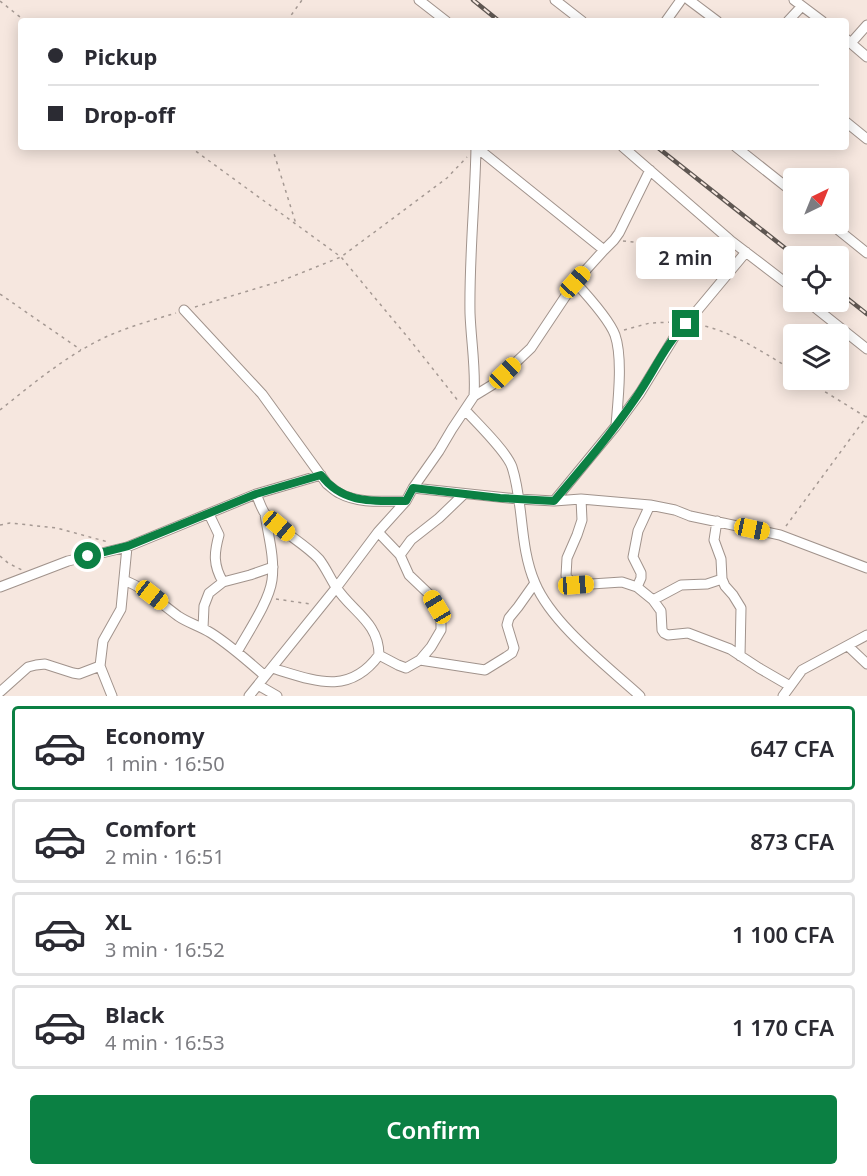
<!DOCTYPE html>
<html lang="en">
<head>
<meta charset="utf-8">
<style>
  :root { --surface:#fff; --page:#f7f7f7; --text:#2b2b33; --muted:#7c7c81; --line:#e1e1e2; --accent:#0b8043 }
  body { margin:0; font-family:"Noto Sans",sans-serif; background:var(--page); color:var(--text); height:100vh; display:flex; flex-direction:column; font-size:22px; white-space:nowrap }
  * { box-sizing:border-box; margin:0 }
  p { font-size:20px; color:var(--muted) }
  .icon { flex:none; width:33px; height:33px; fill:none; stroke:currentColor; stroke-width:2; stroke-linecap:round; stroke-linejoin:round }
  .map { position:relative; height:696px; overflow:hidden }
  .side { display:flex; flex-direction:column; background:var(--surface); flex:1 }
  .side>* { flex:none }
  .banner { position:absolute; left:18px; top:18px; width:831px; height:132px; border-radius:6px; box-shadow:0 3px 15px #0003; display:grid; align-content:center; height:132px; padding:0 30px; background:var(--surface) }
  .needle { width:39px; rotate:43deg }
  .controls { position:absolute; left:783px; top:168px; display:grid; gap:12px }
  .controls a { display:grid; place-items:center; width:66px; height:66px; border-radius:6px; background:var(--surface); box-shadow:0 3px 15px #0003; font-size:30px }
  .end { position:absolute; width:27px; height:27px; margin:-14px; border:8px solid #0b8043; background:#fff; box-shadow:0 0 0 3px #fff }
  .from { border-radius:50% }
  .bubble { position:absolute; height:42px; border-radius:6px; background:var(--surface); box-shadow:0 3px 15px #0003; font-size:20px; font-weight:600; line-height:42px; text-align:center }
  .car { position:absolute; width:18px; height:36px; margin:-18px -9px; border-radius:8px; box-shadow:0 0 4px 2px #0007; background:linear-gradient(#f5c518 24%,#345 0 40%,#f5c518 0 76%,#345 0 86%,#f5c518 0) }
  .banner b { display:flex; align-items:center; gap:21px; height:57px; font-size:22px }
  .banner b+b { border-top:2px solid var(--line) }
  .banner i { width:15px; height:15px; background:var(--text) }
  ul { padding:10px 0 0; list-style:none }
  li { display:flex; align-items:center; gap:18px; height:84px; margin:0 12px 9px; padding:0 18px; border:3px solid var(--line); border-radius:6px }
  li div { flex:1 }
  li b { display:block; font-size:22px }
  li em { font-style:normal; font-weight:600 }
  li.active { border-color:var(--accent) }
  li>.icon { width:54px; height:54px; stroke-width:1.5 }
  .primary-button { display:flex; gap:12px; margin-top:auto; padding:12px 30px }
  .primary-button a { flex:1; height:69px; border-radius:6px; background:var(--accent); color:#fff; font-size:24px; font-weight:600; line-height:69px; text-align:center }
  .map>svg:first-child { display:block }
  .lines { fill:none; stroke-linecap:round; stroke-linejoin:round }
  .street-casing { stroke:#a1938c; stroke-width:11 }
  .path { stroke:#a59993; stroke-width:1.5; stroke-dasharray:3 4.5; stroke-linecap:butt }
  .street { stroke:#fff; stroke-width:9 }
  .rail-casing { stroke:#5f5752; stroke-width:4.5 }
  .rail { stroke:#f6e7df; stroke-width:2; stroke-dasharray:7; stroke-linecap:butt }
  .route { stroke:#0b8043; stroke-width:8 }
</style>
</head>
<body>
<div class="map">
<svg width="867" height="696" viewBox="0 0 867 696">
  <rect width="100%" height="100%" fill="#f6e7df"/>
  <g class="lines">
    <defs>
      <path id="street" d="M419 0 446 21
        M555 0 582 21
        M689 0 717 21
        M794 0 822 21
        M666 21 681 0
        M788 21 802 6
        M846 39 867 57
        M851 43 867 25
        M846 122 867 139
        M623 147 730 240 794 289
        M736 147 794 193
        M831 224 867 253
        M604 250 614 240 619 233 650 170
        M575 282C587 295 609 319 615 335 623 358 618 401 616 425
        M808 302 867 349
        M184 310 262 394 327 484C331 487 335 491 339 493 359 504 384 501 406 501
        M474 396C476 369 471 341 470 313 469 258 475 202 476 147
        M465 410C477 423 507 452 512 467 524 504 519 546 535 583 552 624 607 666 640 696
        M413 488 518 499 554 501 581 499 650 505 675 510 690 516 780 535 867 568
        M256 494C259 500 261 509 266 515 280 531 304 543 319 559 326 568 330 578 336 587 351 611 379 622 379 655L398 665 406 668 420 660 431 647 441 630V618L431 596 409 575 400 555 378 532
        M581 499 582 520 577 535 567 558 566 576 571 582 576 585 622 582 637 587 653 600 661 611 662 630 664 633 668 635 688 633 730 649 759 668 790 686
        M554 501 615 427 640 393 678 331 686 324 746 252
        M209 514 219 535C214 553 213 565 223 582
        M717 521 714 540 721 559 722 579 725 586 733 595 741 608 740 656
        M400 555 411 540 439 518 464 494
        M124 580C146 589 159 602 178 616 188 623 200 626 211 633 230 645 248 661 265 676
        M0 587 68 561 127 547 256 494 321 475
        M637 587 641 578V573L633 557 638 531 650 505
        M653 600 681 585 707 584 722 579
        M203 628 204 606 209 593 223 582 250 575 273 567
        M848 646 867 664
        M237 652C248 632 269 602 272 580 275 558 268 535 265 514
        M420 660 485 670 506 657 512 653 514 648 507 625 509 618 518 607 535 583
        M100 666 103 641 121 609 127 547
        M272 668C315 681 349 696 379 655
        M258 685 277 696
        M0 692 28 667 36 665 45 664 73 673 79 674 100 666 112 696
        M249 696 336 588 378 532 406 501 413 488 439 451 452 429 474 396 492 385 531 348 575 282 604 250 476 147
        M783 696 802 670 867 635"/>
    </defs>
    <use href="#street" class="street-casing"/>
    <path class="path" d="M0 1 25 21
      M287 21 302 0
      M190 147 341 257 410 340 459 402
      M272 147 296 224
      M623 241C655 245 686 243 717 241
      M0 294 81 350
      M195 307 281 281 341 257 447 178 467 157
      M698 325C729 329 767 355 794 371
      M624 330 650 323 675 322
      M806 380 866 417
      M0 410C35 382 73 350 115 333 135 325 156 319 176 313
      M0 525 10 523 57 528 108 542
      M786 526 867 416
      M0 556 8 563 22 570
      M276 599 310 604"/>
    <use href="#street" class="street"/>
    <defs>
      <path id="rail" d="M473 0 499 21
        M657 147 795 256
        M838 291 867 314"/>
    </defs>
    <use href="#rail" class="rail-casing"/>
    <use href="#rail" class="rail"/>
  </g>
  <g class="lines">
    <path class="route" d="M88 556 128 546 256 494 321 475C342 504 373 501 406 501L413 488 500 498 554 501C583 467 612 433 637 396 653 373 666 343 686 324"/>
  </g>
</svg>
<div class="controls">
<a><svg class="needle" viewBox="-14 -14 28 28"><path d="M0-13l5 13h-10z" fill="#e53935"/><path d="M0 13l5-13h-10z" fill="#7c7c81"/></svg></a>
<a><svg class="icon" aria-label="locate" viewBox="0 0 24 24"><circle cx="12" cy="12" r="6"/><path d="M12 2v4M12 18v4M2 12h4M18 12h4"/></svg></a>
<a><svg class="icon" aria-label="layers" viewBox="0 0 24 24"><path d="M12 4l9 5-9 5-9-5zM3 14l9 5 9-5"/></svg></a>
</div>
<i class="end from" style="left:88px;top:556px"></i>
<i class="end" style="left:686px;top:324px"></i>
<div class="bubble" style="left:636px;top:237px;width:99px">2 min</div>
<i class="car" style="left:575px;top:282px;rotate:42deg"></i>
<i class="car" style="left:505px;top:373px;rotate:46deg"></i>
<i class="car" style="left:279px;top:526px;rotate:130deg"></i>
<i class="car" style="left:752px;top:529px;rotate:102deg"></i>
<i class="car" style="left:576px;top:585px;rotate:86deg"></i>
<i class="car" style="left:152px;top:595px;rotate:128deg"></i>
<i class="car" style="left:437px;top:607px;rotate:329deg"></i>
<div class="banner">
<b><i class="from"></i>Pickup</b>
<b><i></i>Drop-off</b>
</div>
</div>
<section class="side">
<ul>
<li class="active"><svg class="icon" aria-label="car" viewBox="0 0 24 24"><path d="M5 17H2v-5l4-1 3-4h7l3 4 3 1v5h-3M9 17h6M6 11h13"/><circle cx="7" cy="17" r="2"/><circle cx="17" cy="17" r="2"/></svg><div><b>Economy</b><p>1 min · 16:50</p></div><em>647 CFA</em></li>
<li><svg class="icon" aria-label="car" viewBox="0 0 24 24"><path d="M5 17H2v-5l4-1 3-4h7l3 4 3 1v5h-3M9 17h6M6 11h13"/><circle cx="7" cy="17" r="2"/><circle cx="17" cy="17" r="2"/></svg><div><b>Comfort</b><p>2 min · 16:51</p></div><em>873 CFA</em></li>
<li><svg class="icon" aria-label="car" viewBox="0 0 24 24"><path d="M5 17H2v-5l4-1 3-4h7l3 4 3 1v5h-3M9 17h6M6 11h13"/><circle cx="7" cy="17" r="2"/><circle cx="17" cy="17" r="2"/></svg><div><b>XL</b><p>3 min · 16:52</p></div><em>1 100 CFA</em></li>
<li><svg class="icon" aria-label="car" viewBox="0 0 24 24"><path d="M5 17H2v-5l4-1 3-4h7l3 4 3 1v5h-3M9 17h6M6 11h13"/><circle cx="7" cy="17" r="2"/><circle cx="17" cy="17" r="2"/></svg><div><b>Black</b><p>4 min · 16:53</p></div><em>1 170 CFA</em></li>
</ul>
<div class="primary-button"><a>Confirm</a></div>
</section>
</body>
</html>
